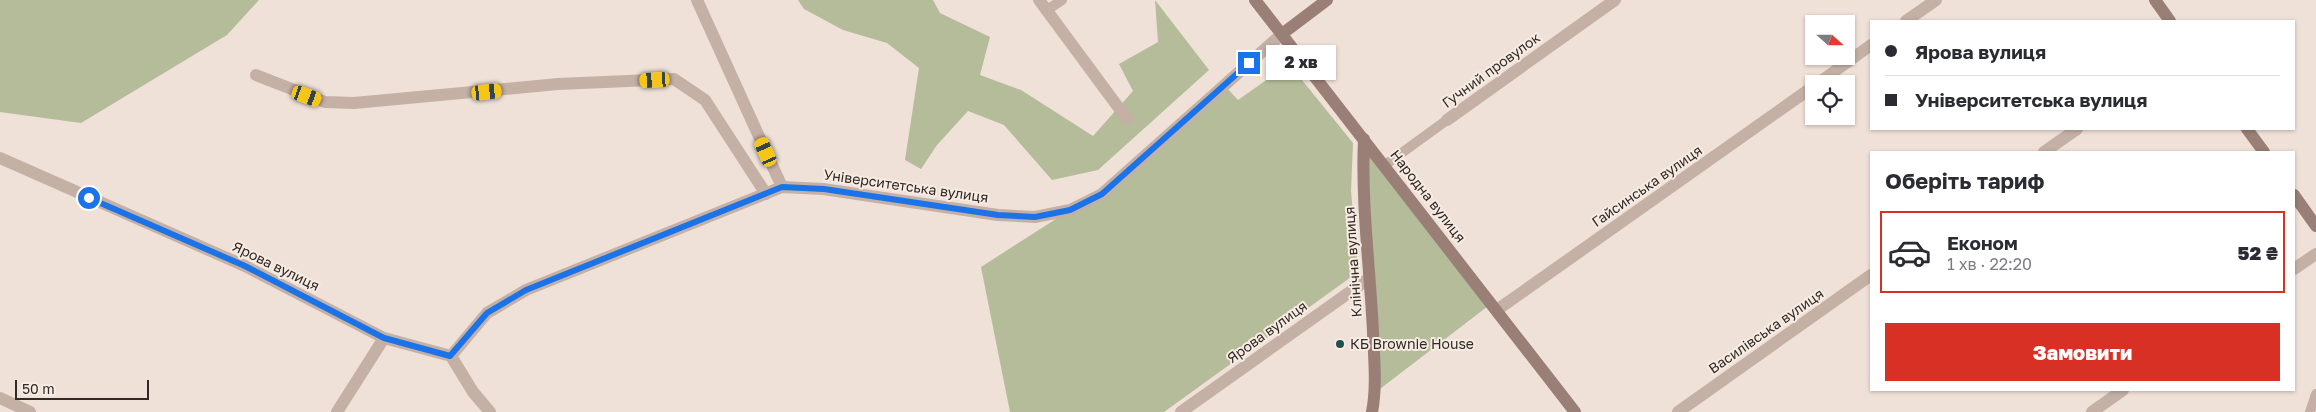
<!DOCTYPE html>
<html lang="uk">
<head>
<meta charset="utf-8">
<style>
  :root { --surface:#fff; --page:#f2f2f3; --text:#2b2b33; --muted:#7c7c81; --line:#e1e1e2; --accent:#d93025 }
  body { margin:0; font-family:"Golos Text",sans-serif; background:var(--page); color:var(--text); height:100vh; display:flex; flex-direction:column; font-size:19px; white-space:nowrap }
  * { box-sizing:border-box; margin:0 }
  p { font-size:16px; color:var(--muted) }
  .icon { flex:none; width:28px; height:28px; fill:none; stroke:currentColor; stroke-width:2; stroke-linecap:round; stroke-linejoin:round }
  .map { position:relative; flex:1; overflow:hidden }
  .sheet { position:absolute; left:1870px; top:151px; width:425px; height:240px; display:flex; flex-direction:column; background:var(--surface); border-radius:0px; box-shadow:0 1px 4px #0004 }
  .sheet>* { flex:none }
  .banner { position:absolute; left:1870px; top:20px; width:425px; height:110px; border-radius:0px; box-shadow:0 1px 4px #0004; display:grid; align-content:center; height:110px; padding:0 15px; background:var(--surface) }
  .needle { width:32px; rotate:111deg }
  .fabs { position:absolute; left:1805px; top:15px; display:grid; gap:10px }
  .fabs a { display:grid; place-items:center; width:50px; height:50px; border-radius:0px; background:var(--surface); box-shadow:0 1px 4px #0004; font-size:25px }
  .scale { position:absolute; left:15px; bottom:12px; width:134px; box-sizing:border-box; padding-left:5px; border:2px solid #322825; border-top:0; font-size:14px; line-height:18px; white-space:nowrap; color:#322825; -webkit-text-stroke:4px #f7ece3; paint-order:stroke }
  .end { position:absolute; width:22px; height:22px; margin:-11px; border:6px solid #1a73e8; background:#fff; box-shadow:0 0 0 2px #fff }
  .from { border-radius:50% }
  .bubble { position:absolute; height:35px; border-radius:0px; background:var(--surface); box-shadow:0 1px 4px #0004; font-size:16px; font-weight:800; line-height:35px; text-align:center }
  .car { position:absolute; width:15px; height:30px; margin:-15px -8px; border-radius:6px; box-shadow:0 0 4px 1px #0007; background:linear-gradient(#f5c518 24%,#345 0 40%,#f5c518 0 76%,#345 0 86%,#f5c518 0) }
  .banner b { display:flex; align-items:center; gap:18px; height:48px; font-size:19px }
  .banner b+b { border-top:1px solid var(--line) }
  .banner i { width:12px; height:12px; background:var(--text) }
  ul { padding:0; list-style:none }
  li { display:flex; align-items:center; gap:15px; height:82px; margin:0 10px 8px; padding:0 5px; border:2px solid transparent; border-radius:0px }
  li div { flex:1 }
  li b { display:block; font-size:19px }
  li em { font-style:normal; font-weight:800 }
  li.on { border-color:var(--accent) }
  li>.icon { width:45px; height:45px; stroke-width:1.5 }
  h2 { padding:0 15px; font-size:22px; line-height:60px }
  .action { display:flex; gap:10px; margin-top:auto; padding:10px 15px }
  .action a { flex:1; height:58px; border-radius:0px; background:var(--accent); color:#fff; font-size:20px; font-weight:800; line-height:58px; text-align:center }
  .map>svg:first-child { display:block }
  .green { fill:#b4bc99 }
  .lines { fill:none; stroke-linecap:round; stroke-linejoin:round }
  .lane { stroke:#c5b0a5; stroke-width:10 }
  .street { stroke:#c5b0a5; stroke-width:12 }
  .secondary { stroke:#997f76; stroke-width:12 }
  .route { stroke:#1a73e8; stroke-width:6 }
  .poi-dot { fill:#1e504e; stroke:#f7ece3; stroke-width:2 }
  .labels { text-anchor:middle; stroke-width:4; stroke-linejoin:round; paint-order:stroke }
  .street-label { font-size:14px; fill:#322825; stroke:#f7ece3 }
  .poi-label { font-size:14px; fill:#322825; stroke:#f7ece3; text-anchor:start }
</style>
</head>
<body>
<div class="map">
<svg width="2316" height="412" viewBox="0 0 2316 412">
  <rect width="100%" height="100%" fill="#efe1d7"/>
  <path class="green" d="M0 0H259L227 35 81 123 0 112Z
    M798 0H933L940 13 990 37 980 75 1021 90 1093 136 1133 91 1119 64 1158 42 1155 0 1209 70 1098 170 1052 180 1004 125 968 111 937 145 921 169 905 160 919 68 887 43 843 30 804 9Z
    M1289 64 1353 143 1351 191 1358 272 1164 412H1010L981 267 1070 210 1102 194 1224 85 1238 100Z
    M1364 139 1492 303 1376 392Z"/>
  <g class="lines">
    <path class="lane" d="M1047 10 1062 0
      M1385 165 1447 120
      M2310 412 2316 394"/>
    <path class="street" d="M697 0 782 187
      M1039 0 1127 119
      M1906 21 1936 0
      M256 75 325 102 354 103 558 84 674 79 705 100 766 194
      M1817 84 1871 45
      M1447 120 1615 0
      M2044 152 2077 129
      M0 158 245 266 384 338 451 356 473 392 490 412
      M2294 269 2316 254
      M1497 310 1814 86
      M451 356 487 313 526 290 782 187 823 189 998 215 1035 217 1070 210 1102 194 1282 34
      M0 398 30 412
      M337 412 384 338
      M1181 412 1371 277
      M1678 412 1871 275
      M2092 412 2123 390"/>
    <path class="secondary" d="M1255 0 1575 412
      M2155 0 2170 21
      M1282 34 1327 0
      M2247 129 2264 152
      M1364 139C1361 203 1370 268 1373 332 1374 359 1377 386 1372 412
      M2294 195 2316 226"/>
  </g>
  <g class="lines">
    <path class="route" d="M89 198 245 266 384 338 450 356 487 313 526 290 782 187 824 189 998 215 1035 217 1070 210 1102 194 1249 63"/>
  </g>
  <circle class="poi-dot" cx="1340" cy="344" r="5"/>
  <g class="labels">
    <g class="street-label">
      <text transform="translate(1491 70) rotate(-36)" y="5">Гучний провулок</text>
      <text transform="translate(906 186) rotate(8)" y="5">Університетська вулиця</text>
      <text transform="translate(1647 186) rotate(-35)" y="5">Гайсинська вулиця</text>
      <text transform="translate(1428 196) rotate(52)" y="5">Народна вулиця</text>
      <text transform="translate(1353 262) rotate(-94)" y="5">Клінічна вулиця</text>
      <text transform="translate(276 266) rotate(26)" y="5">Ярова вулиця</text>
      <text transform="translate(1766 331) rotate(-35)" y="5">Василівська вулиця</text>
      <text transform="translate(1267 332) rotate(-36)" y="5">Ярова вулиця</text>
    </g>
    <g class="poi-label">
      <text x="1350" y="349">КБ Brownie House</text>
    </g>
  </g>
</svg>
<div class="fabs">
<a><svg class="needle" viewBox="-14 -14 28 28"><path d="M0-13l5 13h-10z" fill="#e53935"/><path d="M0 13l5-13h-10z" fill="#7c7c81"/></svg></a>
<a><svg class="icon" aria-label="locate" viewBox="0 0 24 24"><circle cx="12" cy="12" r="6"/><path d="M12 2v4M12 18v4M2 12h4M18 12h4"/></svg></a>
</div>
<div class="scale">50 m</div>
<i class="end from" style="left:89px;top:198px"></i>
<i class="end" style="left:1249px;top:63px"></i>
<div class="bubble" style="left:1266px;top:45px;width:70px">2 хв</div>
<i class="car" style="left:655px;top:80px;rotate:267deg"></i>
<i class="car" style="left:487px;top:92px;rotate:84deg"></i>
<i class="car" style="left:307px;top:96px;rotate:110deg"></i>
<i class="car" style="left:766px;top:152px;rotate:336deg"></i>
<div class="banner">
<b><i class="from"></i>Ярова вулиця</b>
<b><i></i>Університетська вулиця</b>
</div>
<section class="sheet">
<h2>Оберіть тариф</h2>
<ul>
<li class="on"><svg class="icon" aria-label="car" viewBox="0 0 24 24"><path d="M5 17H2v-5l4-1 3-4h7l3 4 3 1v5h-3M9 17h6M6 11h13"/><circle cx="7" cy="17" r="2"/><circle cx="17" cy="17" r="2"/></svg><div><b>Економ</b><p>1 хв · 22:20</p></div><em>52 ₴</em></li>
</ul>
<div class="action"><a>Замовити</a></div>
</section>
</div>
</body>
</html>
